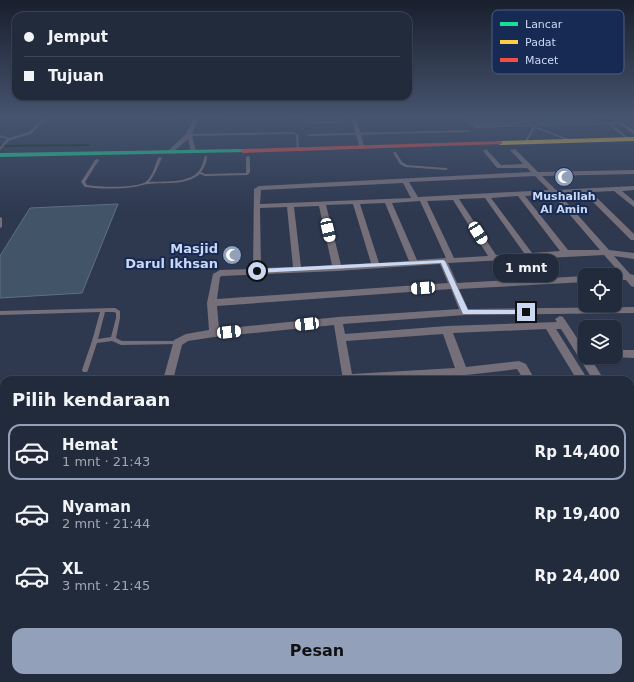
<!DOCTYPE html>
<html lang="id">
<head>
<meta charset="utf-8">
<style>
  :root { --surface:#222b3c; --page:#2a3343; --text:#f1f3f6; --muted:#a2a7af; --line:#3f4756; --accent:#93a0ba }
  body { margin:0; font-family:"DejaVu Sans",sans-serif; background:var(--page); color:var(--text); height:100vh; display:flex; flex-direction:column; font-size:15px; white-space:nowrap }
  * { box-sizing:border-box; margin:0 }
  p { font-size:13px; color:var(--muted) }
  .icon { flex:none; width:22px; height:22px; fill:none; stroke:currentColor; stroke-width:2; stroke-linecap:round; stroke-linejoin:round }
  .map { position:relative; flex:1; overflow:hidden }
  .panel { position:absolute; left:0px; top:376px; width:634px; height:306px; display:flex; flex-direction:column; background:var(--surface); border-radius:12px 12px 0 0; box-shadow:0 1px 3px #0004,0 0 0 1px var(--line) }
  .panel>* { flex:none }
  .hud { position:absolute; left:12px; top:12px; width:400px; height:88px; border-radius:12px; box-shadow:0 1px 3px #0004,0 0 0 1px var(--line); display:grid; align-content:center; height:88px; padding:0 12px; background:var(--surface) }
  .buttons { position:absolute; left:578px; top:268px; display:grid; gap:8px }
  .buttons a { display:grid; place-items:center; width:44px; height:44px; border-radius:8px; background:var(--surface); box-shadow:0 1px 3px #0004,0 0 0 1px var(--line); font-size:20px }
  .end { position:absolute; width:18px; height:18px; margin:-9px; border:5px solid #cad8f3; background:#111; box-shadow:0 0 0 2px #111 }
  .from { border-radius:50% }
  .bubble { position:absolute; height:28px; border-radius:12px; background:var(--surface); box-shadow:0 1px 3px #0004,0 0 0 1px var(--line); font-size:13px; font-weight:800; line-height:28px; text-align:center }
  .car { position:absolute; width:12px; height:24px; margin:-12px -6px; border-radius:5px; box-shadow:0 0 3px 1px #0007; background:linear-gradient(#fff 24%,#345 0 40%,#fff 0 76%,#345 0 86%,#fff 0) }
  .hud b { display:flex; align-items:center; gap:14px; height:38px; font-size:15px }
  .hud b+b { border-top:1px solid var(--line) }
  .hud i { width:10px; height:10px; background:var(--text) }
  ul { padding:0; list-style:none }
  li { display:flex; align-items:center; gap:12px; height:56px; margin:0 8px 6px; padding:0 4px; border:2px solid transparent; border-radius:12px }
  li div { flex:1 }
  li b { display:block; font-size:15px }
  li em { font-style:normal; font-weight:800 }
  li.current { border-color:var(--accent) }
  li>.icon { width:36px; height:36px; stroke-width:1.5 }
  h2 { padding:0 12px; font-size:18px; line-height:48px }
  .action { display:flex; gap:8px; margin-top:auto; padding:8px 12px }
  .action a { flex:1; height:46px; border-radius:12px; background:var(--accent); color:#111; font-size:16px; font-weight:800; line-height:46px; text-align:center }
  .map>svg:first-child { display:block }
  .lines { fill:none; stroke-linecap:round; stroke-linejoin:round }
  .stream { stroke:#042d08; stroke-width:2 }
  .building { fill:#415468; stroke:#616f81 }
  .lane { fill:#756f7a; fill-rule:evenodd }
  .street { fill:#756f7a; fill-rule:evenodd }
  .fast { fill:#16e098; fill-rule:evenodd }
  .slow { fill:#ffcf43; fill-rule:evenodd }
  .jam { fill:#f24e42; fill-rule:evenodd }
  .route { fill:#cad8f3 }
  .labels { text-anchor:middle; stroke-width:4; stroke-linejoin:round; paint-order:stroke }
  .far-poi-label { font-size:11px; font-weight:bold; fill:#cad8f3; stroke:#162a54 }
  .poi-label { font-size:13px; font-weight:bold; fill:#cad8f3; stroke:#162a54; text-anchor:end }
  .key { fill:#162a54; stroke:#4c5e84; stroke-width:1 }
  .key-label { font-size:11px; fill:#cad8f3 }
</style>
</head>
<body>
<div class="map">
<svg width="634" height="682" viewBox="0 0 634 682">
  <rect width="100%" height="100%" fill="#2e3950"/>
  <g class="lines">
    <path class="stream" d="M0 146 88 145"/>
  </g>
  <path class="building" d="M305 117H342L343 122 306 123Z
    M520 117 527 123 471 125 466 119Z
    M531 117H582L590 122 538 124Z
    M118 204 82 293 0 298V256L30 208Z
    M634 672V682H597L612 678H630V673Z"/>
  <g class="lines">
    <path class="lane" d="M45 117H47L31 134 10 140 0 150V147L7 139 0 137V135L9 138 29 132Z
      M523 117H525L533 125 619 122 620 123V124H611L630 139 628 140 608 124 534 126 571 140 569 141 535 128 526 143 525 144 524 143 533 127 532 126 475 128 474 127 475 126 530 125Z
      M634 117V119L626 120 634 125V127L622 119Z
      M469 130V131L468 132 309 136 308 135 309 134Z
      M293 132 298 135 299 151 297 150 296 135 293 134 189 136 188 135 189 134Z
      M394 152H396L402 162 407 165 446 168 448 169 446 170 405 167 400 164 393 153Z
      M205 156H207C207 162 204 168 201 172L205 174 246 173V157L248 156 250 157V172L248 175H247L205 176 200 174C185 186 165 182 148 184 143 184 138 187 133 187 118 189 101 189 86 187H85L81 182 95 160 97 159 99 160 85 182 87 185C99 187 138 189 147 181 153 175 155 165 158 158L160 157 162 158C158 166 155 175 149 182 164 181 188 184 199 171 202 167 203 161 205 156Z
      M0 217 2 218V227L0 228Z
      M115 308 120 311V318L116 338 122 341H178L180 342 181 343 180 344 121 345 112 341 97 343 88 370 87 372H83L82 370 92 341 100 312 0 315V311ZM105 312H114L116 313V318L111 337 98 339Z
      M0 449H4V455H0Z
      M4 554V567L3 571 0 572V559L1 555Z
      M0 591C6 594 4 600 4 605 0 603 0 597 0 591Z"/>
    <path class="street" d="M150 117H175L170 120 154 121Z
      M194 117H199L192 135 196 152 191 151 188 139 172 153H168V151L186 134Z
      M224 117H284L281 119 229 120Z
      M351 117H356L365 149 360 148Z
      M607 117H613L634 130V134Z
      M486 149 501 165 523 164 510 150 515 149 538 172 634 170V174L542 176 556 190 634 186V190L622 191 634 201V207L614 191 591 192 634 234V240H631L584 193 559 194 609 250 634 253V259L614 256 630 274 634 275V287L631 286 626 280H615V275H612L621 274 604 255 448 263 457 283 585 276V282L459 289 468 309 634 307V313L465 315 343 324 345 334 447 326 557 322 555 319 560 316 563 317 585 350V357H590L604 380H593L561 329H556L588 380H577L546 329 453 333 466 367 519 361 526 364 535 380H524L517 369C458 377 402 380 343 380L334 325 214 337 188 341 182 345 173 380H163L174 340 186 334 209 330 207 303 213 274 220 270 253 269 254 189 259 186 531 172 527 168H497L483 151ZM535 176 549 190 418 197 409 182ZM403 183 411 198 260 204 261 190ZM552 194 600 250H568L525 196ZM518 196 560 251 532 253 491 198ZM485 198 524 253 496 255 459 199ZM453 200 488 256 454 258 427 201ZM420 201 446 258 417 260 392 203ZM385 203 409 261 379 263 360 204ZM353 204 371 263 341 265 326 205ZM319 206 332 265 301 267 294 207ZM287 207 293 267 261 268 260 208ZM440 264 448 283 217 299 220 277 222 276 337 271ZM451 289 459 309 338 317 219 329 217 306ZM443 334 455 368 352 374 346 341Z
      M615 350H634V358L612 357H615Z
      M630 420 634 421V436L630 435Z
      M630 449 634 451V467L630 465Z
      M634 648V664L630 665V649Z
      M76 678H94L93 682H75Z
      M382 678H400V682H382Z
      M503 678H539L537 682H501Z
      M568 678H586L587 682H569Z"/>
    <path class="fast" d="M243 149 245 150V152L0 157V153Z"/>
    <path class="slow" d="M634 137V141L500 145 497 143 500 141Z"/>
    <path class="jam" d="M500 141 502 142V144L243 153 240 151 243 149Z"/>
  </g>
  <linearGradient id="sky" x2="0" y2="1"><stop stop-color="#191f2c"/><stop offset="0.55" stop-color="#46546f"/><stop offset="1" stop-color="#46546f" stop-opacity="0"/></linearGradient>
  <rect width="634" height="212" fill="url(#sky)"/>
  <path class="route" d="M443 260 445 261 468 310H526L528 311V314H463L441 263 257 273 254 271 257 269Z"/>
  <defs>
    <symbol id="mosque-disc" viewBox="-11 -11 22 22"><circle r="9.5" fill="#93a0ba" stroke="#162a54"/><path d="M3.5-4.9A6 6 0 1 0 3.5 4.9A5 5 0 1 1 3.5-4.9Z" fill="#fff"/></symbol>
  </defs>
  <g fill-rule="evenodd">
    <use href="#mosque-disc" x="553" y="166" width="22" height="22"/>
    <use href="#mosque-disc" x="221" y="244" width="22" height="22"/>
  </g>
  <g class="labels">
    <g class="far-poi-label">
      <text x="564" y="200">Mushallah<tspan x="564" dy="13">Al Amin</tspan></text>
    </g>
    <g class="poi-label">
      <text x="218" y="253">Masjid<tspan x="218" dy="15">Darul Ikhsan</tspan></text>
    </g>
  </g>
  <rect x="492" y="10" width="132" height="64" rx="6" class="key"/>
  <rect x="500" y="22" width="18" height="4" fill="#16e098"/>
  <rect x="500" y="40" width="18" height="4" fill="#ffcf43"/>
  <rect x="500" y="58" width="18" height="4" fill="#f24e42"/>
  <g class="key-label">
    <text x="525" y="28">Lancar</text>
    <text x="525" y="46">Padat</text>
    <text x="525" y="64">Macet</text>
  </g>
</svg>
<div class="buttons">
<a><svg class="icon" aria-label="locate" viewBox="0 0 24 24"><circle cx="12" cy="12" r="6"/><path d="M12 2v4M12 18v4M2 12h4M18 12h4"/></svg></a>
<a><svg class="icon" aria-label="layers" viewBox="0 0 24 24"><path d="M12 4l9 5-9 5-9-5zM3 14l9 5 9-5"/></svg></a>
</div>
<i class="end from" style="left:257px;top:271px"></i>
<i class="end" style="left:526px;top:312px"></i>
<div class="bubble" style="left:493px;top:254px;width:66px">1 mnt</div>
<i class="car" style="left:328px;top:230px;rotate:167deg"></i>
<i class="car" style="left:478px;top:233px;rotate:148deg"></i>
<i class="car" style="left:423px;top:288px;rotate:266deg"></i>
<i class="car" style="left:307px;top:324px;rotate:264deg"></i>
<i class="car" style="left:229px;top:332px;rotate:84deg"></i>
<div class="hud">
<b><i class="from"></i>Jemput</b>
<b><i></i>Tujuan</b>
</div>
<section class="panel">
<h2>Pilih kendaraan</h2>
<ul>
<li class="current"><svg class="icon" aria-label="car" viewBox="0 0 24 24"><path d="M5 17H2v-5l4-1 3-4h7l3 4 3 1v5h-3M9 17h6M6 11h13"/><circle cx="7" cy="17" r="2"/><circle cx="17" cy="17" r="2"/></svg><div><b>Hemat</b><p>1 mnt · 21:43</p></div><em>Rp 14,400</em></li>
<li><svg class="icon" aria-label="car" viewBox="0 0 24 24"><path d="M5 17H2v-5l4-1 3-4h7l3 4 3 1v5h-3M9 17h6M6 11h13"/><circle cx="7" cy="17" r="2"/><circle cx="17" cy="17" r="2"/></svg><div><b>Nyaman</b><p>2 mnt · 21:44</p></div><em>Rp 19,400</em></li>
<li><svg class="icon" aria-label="car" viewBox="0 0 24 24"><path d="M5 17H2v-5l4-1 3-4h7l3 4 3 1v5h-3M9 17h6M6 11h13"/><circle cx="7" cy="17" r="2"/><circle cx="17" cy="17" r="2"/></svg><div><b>XL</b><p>3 mnt · 21:45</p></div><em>Rp 24,400</em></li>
</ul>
<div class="action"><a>Pesan</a></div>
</section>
</div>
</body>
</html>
